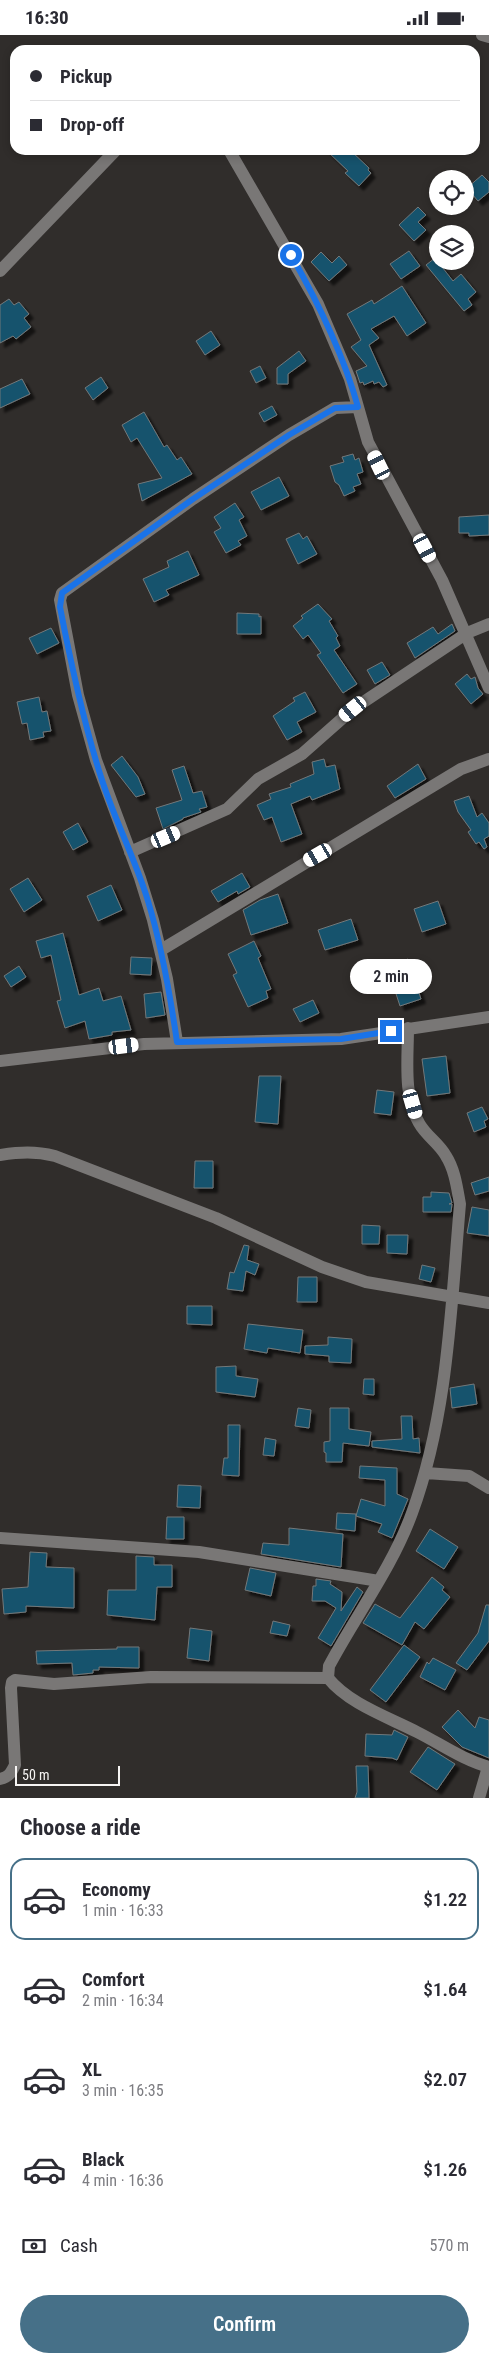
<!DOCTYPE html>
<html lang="en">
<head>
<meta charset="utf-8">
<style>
  :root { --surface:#fff; --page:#f2f2f3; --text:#2b2b33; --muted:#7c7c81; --line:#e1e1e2; --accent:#467088 }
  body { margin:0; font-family:"Roboto Condensed",sans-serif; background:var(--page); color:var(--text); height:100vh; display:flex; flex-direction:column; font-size:19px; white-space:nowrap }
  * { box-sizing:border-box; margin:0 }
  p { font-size:16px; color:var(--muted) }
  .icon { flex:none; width:28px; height:28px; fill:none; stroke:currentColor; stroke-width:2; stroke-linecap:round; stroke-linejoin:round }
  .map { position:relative; height:1763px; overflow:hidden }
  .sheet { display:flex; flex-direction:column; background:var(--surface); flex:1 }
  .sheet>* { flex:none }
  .guide { position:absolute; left:10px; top:10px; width:470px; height:110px; border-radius:15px; box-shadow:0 2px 8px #0003; display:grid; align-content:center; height:110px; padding:0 20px; background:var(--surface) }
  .tools { position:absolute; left:429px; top:135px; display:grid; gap:10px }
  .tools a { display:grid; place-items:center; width:45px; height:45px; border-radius:50%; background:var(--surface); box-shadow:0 2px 8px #0003; font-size:25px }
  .scale { position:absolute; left:15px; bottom:12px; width:105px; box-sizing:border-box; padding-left:5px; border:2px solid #f6f4f3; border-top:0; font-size:14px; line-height:18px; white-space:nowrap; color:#f6f4f3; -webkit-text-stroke:4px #302d2b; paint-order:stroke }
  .end { position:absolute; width:22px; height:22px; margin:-11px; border:6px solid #1a73e8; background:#fff; box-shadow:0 0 0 2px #fff }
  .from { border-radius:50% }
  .bubble { position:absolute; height:35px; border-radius:18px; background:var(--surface); box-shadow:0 2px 8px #0003; font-size:16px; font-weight:600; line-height:35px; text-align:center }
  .car { position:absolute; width:15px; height:30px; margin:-15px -8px; border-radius:6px; box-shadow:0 0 4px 1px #0007; background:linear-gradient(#fff 24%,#345 0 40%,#fff 0 76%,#345 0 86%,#fff 0) }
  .guide b { display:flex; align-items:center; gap:18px; height:48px; font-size:19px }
  .guide b+b { border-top:1px solid var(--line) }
  .guide i { width:12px; height:12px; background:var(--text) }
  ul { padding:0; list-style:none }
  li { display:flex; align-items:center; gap:15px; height:82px; margin:0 10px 8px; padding:0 10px; border:2px solid transparent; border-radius:15px }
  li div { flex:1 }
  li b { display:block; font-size:19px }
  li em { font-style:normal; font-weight:600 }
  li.active { border-color:var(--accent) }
  li>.icon { width:45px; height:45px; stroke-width:1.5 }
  h2 { padding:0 20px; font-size:22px; line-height:60px }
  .pay { display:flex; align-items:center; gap:12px; height:55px; padding:0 20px; font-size:19px }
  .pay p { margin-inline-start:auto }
  .primary-button { display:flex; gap:10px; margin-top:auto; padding:10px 20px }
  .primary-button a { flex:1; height:58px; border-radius:30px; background:var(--accent); color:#fff; font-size:20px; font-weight:600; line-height:58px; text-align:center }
  .status { display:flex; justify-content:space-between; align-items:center; height:35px; padding:0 25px; background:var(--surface); direction:ltr }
  .status svg { height:14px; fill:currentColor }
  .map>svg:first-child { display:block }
  .building { fill:#13536d; stroke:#73787a; filter:url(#shadow) }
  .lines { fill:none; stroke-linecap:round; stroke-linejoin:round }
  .minor { stroke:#797776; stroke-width:12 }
  .route { stroke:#1a73e8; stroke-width:6 }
</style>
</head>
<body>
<div class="status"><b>16:30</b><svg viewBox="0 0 49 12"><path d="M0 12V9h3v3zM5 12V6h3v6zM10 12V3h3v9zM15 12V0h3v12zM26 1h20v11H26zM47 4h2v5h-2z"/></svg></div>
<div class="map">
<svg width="489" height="1763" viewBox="0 0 489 1763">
  <defs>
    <filter id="shadow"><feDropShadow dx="4.5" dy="4.5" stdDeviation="1" flood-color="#0009"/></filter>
  </defs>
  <rect width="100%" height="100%" fill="#302d2b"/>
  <path class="building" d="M326 115H350L369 133 368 135 371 138 359 151 345 138 348 136Z
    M482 140 489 147V157L478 166 467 153Z
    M418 172 426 180 418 187 426 195 414 206 399 190Z
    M409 216 420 231 401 244 390 229Z
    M321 217 332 228 339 221 347 230 329 246 311 227Z
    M435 223 453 246 461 239 476 257 468 264 472 270 464 276 426 230Z
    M402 251 426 288 407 301 394 281 371 294 379 303 369 310 387 350 383 352 379 347 374 349 373 346 364 350 363 347 360 348 356 336 367 331 351 312 361 305 347 279 372 265 374 269Z
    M9 264 14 270 19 267 29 279 24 283 31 292 16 304 13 301 0 308V270Z
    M211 296 220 310 205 320 196 306Z
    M299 316 306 326 288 339V349H277V333Z
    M260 331 266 343 256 348 250 336Z
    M101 342 108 353 93 365 85 353Z
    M22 344 30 359 0 373V354Z
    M272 371 277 380 264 387 259 378Z
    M144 377 164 412 167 410 177 425 181 422 192 439 142 466 138 449 162 443 137 403 131 407 122 390Z
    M353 419 355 425 359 423 363 437 357 439 361 449 353 452 355 456 344 461 339 450 335 447 330 431 344 427 342 422Z
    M279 442 289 461 261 475 251 457Z
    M235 468 244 482 239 485 247 501 238 506 241 510 226 518 214 497 221 493 214 482Z
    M489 480V500L469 501V498H459V482Z
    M299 498 303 504 307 501 317 519 298 529 286 504Z
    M188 516 199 540 166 555 169 560 154 567 143 544 169 532 167 526Z
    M318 569 332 584 329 586 338 601 336 603 340 611 334 615 357 649 343 658 317 620 321 618 308 600 303 604 293 591 303 583 301 581Z
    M237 578 259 579V582L261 581V599H237Z
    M452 589 455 596 415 623 407 608 433 592 438 599Z
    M51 593 59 608 37 619 29 603Z
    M382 627 390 640 375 649 367 635Z
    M467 639 471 644 475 642 478 653 483 659 471 669 455 649Z
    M305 657 316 677 297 687 302 697 287 705 273 681 295 666 293 663Z
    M39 662 42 677 47 676 51 696 43 697 44 702 30 705 27 688 22 689 17 667Z
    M122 721 138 742 145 759 136 762 111 730Z
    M324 724 326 732 335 730 340 754 312 765 310 761 291 769 302 799 281 807 272 782 264 785 257 770 271 764 269 759 291 752 290 749 314 739 312 727Z
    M418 729 426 744 395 763 387 751Z
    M184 731 193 758 202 756 207 772 199 774 201 777 183 783V784L163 794 156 773 182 765 172 735Z
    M469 761 477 782 482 778 489 788V801L484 804 487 812 484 814 479 807 476 809 468 797 471 795 458 777 454 766Z
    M78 788 88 807 73 815 63 797Z
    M242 838 250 852 238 859 237 856 218 867 211 856Z
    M28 843 42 865 24 877 10 854Z
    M111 850 122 875 98 886 87 861Z
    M278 859 288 888 251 900 243 875 260 865Z
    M438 866 446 889 422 897 414 874Z
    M351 884 358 905 325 915 318 895Z
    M63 898 79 960 99 953 103 966 121 961 131 995 112 997V1000L89 1004 85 986 65 993 57 966 61 965 51 920 41 923 36 906Z
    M254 906 261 921 258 923 271 954 266 956 268 963 248 972 233 940 237 938 228 919Z
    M131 922 152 923 151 940 130 939Z
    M408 924 421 964 400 971 387 931Z
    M19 931 26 942 11 952 4 941Z
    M161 957 165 980 146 983 144 959Z
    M313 965 319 978 300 987 293 974Z
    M446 1021 450 1058 427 1061 422 1024Z
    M259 1041H281L278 1089 255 1087Z
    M377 1055 394 1057 391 1080 374 1078Z
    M482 1072 488 1084 484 1086 486 1092 474 1097 467 1078Z
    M195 1126H213V1153H194Z
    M489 1142V1156L475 1160 471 1148Z
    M431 1157 449 1158 452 1168 449 1169H452L451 1177H423V1162H431Z
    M472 1172 489 1175V1201L467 1198Z
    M362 1190 380 1191 379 1209H362Z
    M387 1200H408L407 1219 387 1218Z
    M244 1210 249 1211 247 1225 259 1229 255 1240 246 1236 243 1256 227 1254 230 1237 234 1238Z
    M422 1230 435 1233 431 1247 419 1244Z
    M298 1242H317V1267H297Z
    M187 1271H212V1290L187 1289Z
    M248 1289 303 1295 300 1318 268 1313 267 1318 244 1314Z
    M328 1302 352 1304 351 1328 329 1327V1321L305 1319V1311L328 1310Z
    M236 1331V1341L258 1344 255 1362 216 1357V1332Z
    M364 1344H374V1360L363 1359Z
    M474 1349 477 1369 452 1373 450 1353Z
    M298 1373 311 1375 309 1393 295 1391Z
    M330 1373H349V1394L371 1397 369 1411 343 1408 342 1427H326V1418L324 1417V1407L330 1406Z
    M401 1381H412L413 1404 419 1403 420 1418 372 1412V1406L402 1404Z
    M228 1390H240L239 1441 222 1440 224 1423H228Z
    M265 1403 276 1405 274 1421 263 1420Z
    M360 1431 397 1433V1459L408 1464 392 1503 378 1497 382 1489 356 1481 361 1464 385 1471V1445L359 1443Z
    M178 1450 201 1451 200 1473 177 1472Z
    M337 1478 356 1479 355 1496 336 1494Z
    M167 1482H184V1504H166Z
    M289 1493 343 1499 341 1532 261 1519 263 1508 289 1510Z
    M430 1494 458 1512 444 1534 416 1516Z
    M30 1517 47 1518 46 1532 74 1533V1573L26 1571V1577L4 1579 2 1554 28 1552Z
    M136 1521 154 1522V1530H172V1552H157L155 1585 107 1580 108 1555H136Z
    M250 1533 276 1538 271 1561 245 1555Z
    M432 1542 444 1552 442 1555 450 1562 424 1594 415 1587 402 1610 363 1588 375 1569 400 1583Z
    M316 1544 331 1546 330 1549 342 1557 341 1576 357 1552 363 1557 331 1611 318 1603 336 1573 325 1566H312L313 1551H316Z
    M486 1570H489V1606L467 1635 456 1628 478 1598Z
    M273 1586 290 1590 287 1601 270 1598Z
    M190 1593 212 1596 209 1626 187 1623Z
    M404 1610 420 1622 386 1667 370 1655Z
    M117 1612H139V1633L99 1632V1635H93V1638L73 1640 72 1628 37 1629 36 1616 117 1614Z
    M433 1623 456 1635 445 1655 420 1642 427 1627 429 1629Z
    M458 1675 475 1693 479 1682 489 1685V1723L462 1712 442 1692Z
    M394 1695 408 1702 397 1725 392 1723 365 1721 366 1699 392 1700Z
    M428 1712 455 1729 437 1755 410 1737Z
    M356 1731H368L369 1763H355L357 1757Z"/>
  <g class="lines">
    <path class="minor" d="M482 0 489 2
      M229 115 318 269 350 344 368 407 442 545 489 653
      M0 236 116 115
      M130 817 227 774 258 744 302 719 353 674 467 598 489 589
      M161 915 461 734 489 724
      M408 993C408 1024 403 1061 419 1088 426 1101 439 1108 446 1121 455 1135 457 1153 460 1169 451 1272 448 1380 412 1478 392 1533 356 1580 329 1631L328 1643C349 1669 388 1682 417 1697 441 1709 463 1725 489 1732
      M177 1007 167 944 153 885 140 843 96 725 78 660 60 565 62 558 193 464 289 400 335 373 358 372
      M0 1026 144 1009 341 1004 489 982
      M0 1120C20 1117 35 1116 55 1121L216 1183 322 1232 366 1247 489 1268
      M426 1438 469 1441 489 1453
      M0 1503 199 1517 379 1546
      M0 1744C9 1742 11 1738 15 1730L11 1653 12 1647 15 1645 54 1649 151 1642 328 1643
      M479 1763 488 1732"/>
  </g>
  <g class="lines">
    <path class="route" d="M291 220C319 269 343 318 358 372L335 373 289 400 193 464 62 558 60 572C71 629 83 686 101 742 114 784 135 823 148 866 162 912 170 959 177 1007L341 1004 391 996"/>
  </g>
</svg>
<div class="tools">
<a><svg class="icon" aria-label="locate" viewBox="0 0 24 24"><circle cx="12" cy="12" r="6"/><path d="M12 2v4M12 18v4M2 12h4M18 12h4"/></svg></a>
<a><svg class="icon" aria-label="layers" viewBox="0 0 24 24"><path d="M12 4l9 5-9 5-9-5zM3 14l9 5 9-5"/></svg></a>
</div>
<div class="scale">50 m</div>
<i class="end from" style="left:291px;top:220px"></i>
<i class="end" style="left:391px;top:996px"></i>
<div class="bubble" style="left:350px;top:924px;width:82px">2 min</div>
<i class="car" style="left:379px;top:430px;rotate:334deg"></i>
<i class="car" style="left:425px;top:513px;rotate:152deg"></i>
<i class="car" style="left:353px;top:674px;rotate:231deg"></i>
<i class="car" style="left:166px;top:802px;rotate:67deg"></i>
<i class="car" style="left:318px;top:820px;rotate:240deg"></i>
<i class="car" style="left:124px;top:1011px;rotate:83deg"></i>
<i class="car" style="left:413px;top:1069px;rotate:164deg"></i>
<div class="guide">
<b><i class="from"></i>Pickup</b>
<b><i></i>Drop-off</b>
</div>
</div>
<section class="sheet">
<h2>Choose a ride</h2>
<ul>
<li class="active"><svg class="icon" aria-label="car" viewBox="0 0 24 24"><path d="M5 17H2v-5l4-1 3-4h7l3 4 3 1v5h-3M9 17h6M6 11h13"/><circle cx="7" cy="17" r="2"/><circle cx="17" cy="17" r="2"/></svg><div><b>Economy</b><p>1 min · 16:33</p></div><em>$1.22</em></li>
<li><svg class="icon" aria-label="car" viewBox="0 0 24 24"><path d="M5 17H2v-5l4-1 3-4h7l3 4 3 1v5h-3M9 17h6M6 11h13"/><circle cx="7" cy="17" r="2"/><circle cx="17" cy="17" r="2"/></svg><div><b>Comfort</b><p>2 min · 16:34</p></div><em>$1.64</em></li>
<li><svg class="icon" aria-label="car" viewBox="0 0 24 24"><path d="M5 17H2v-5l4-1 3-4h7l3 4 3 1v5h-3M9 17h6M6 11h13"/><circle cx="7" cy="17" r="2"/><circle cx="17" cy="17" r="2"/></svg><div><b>XL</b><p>3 min · 16:35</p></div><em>$2.07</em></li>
<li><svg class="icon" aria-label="car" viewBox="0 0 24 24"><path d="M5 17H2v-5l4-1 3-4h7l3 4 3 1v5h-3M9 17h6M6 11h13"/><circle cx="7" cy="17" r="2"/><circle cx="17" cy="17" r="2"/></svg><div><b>Black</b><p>4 min · 16:36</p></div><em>$1.26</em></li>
</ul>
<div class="pay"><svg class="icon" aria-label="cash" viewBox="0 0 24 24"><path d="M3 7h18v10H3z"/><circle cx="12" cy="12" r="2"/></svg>Cash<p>570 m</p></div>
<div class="primary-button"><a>Confirm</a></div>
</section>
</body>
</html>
